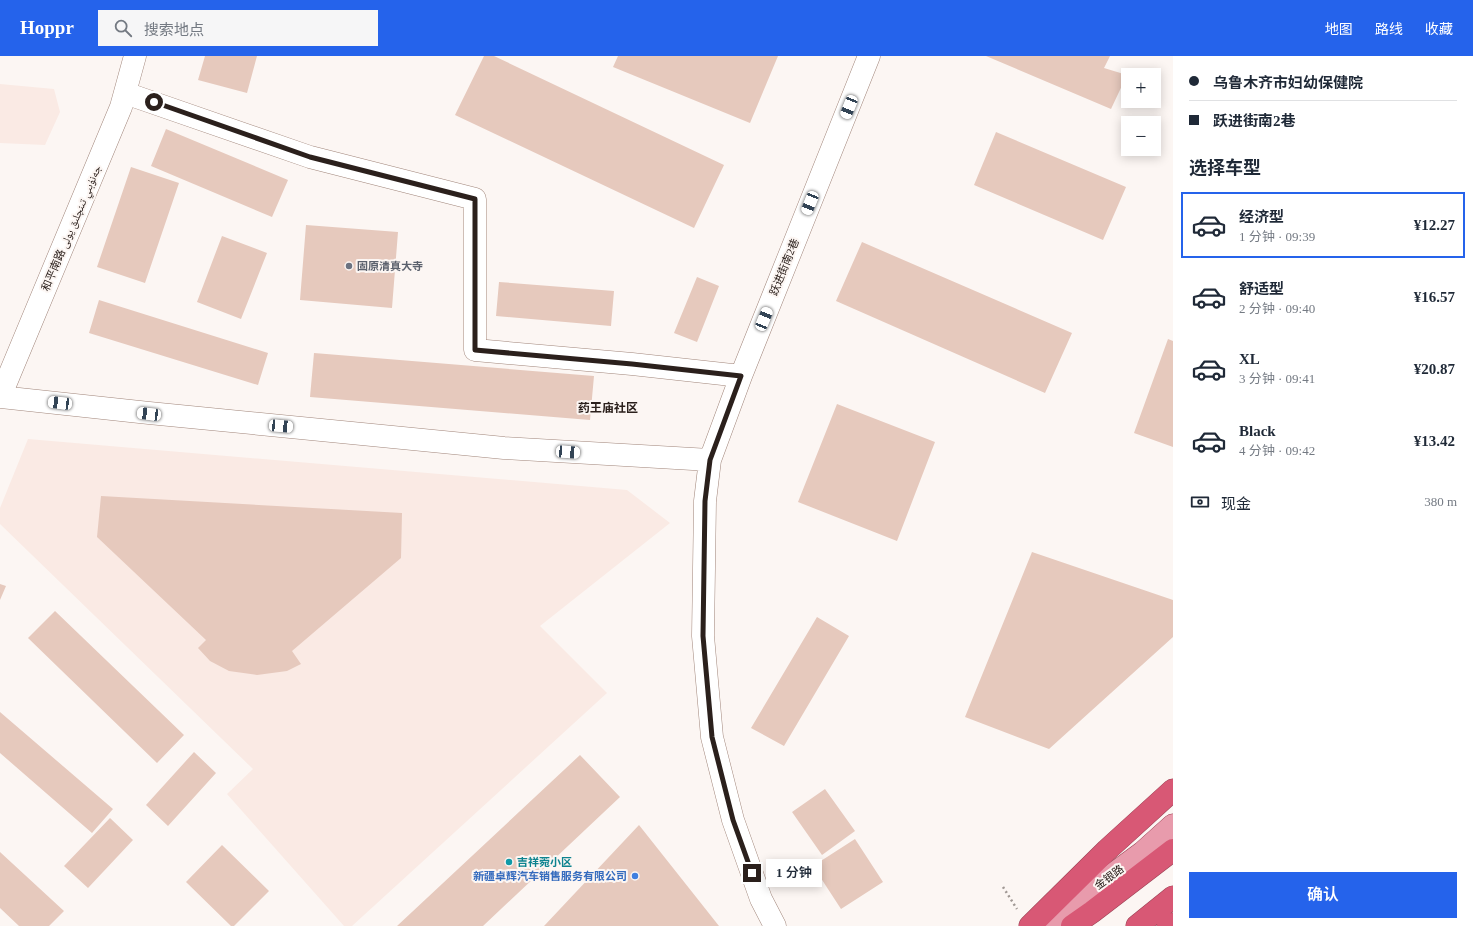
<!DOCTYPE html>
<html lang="zh">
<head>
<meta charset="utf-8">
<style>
  :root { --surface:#fff; --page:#f6f6f7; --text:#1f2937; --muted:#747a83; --line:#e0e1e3; --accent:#2563eb }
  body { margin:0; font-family:"Times New Roman","Noto Naskh Arabic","Noto Sans SC",serif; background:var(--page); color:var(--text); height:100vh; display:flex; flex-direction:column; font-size:15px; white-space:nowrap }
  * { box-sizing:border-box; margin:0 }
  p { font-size:13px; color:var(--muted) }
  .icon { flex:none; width:22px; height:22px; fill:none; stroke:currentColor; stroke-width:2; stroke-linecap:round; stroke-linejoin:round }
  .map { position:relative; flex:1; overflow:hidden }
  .sheet { display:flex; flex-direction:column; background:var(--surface); width:300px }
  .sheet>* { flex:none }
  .guide { display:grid; align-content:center; height:88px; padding:0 16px; background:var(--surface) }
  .controls { position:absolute; left:1121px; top:12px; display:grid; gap:8px }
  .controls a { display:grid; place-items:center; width:40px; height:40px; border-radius:0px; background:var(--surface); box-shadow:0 2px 10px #0003; font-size:20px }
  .end { position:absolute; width:18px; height:18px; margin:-9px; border:5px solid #2b201c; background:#fff; box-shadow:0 0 0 2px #fff }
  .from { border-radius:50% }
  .bubble { position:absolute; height:28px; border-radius:0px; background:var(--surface); box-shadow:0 2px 10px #0003; font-size:13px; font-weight:600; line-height:28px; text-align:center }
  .car { position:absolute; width:12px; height:24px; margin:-12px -6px; border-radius:5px; box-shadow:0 0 3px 1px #0007; background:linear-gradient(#fff 24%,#345 0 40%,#fff 0 76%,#345 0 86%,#fff 0) }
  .guide b { display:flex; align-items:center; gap:14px; height:38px; font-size:15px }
  .guide b+b { border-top:1px solid var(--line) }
  .guide i { width:10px; height:10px; background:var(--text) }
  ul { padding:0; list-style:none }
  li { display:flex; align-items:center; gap:12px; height:66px; margin:0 8px 6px; padding:0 8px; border:2px solid transparent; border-radius:0px }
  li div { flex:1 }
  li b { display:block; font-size:15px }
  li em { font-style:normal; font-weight:600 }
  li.selected { border-color:var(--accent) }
  li>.icon { width:36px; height:36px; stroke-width:1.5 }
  h2 { padding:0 16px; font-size:18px; line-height:48px }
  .pay { display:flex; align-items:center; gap:10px; height:44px; padding:0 16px; font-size:15px }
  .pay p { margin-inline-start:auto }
  .cta { display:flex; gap:8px; margin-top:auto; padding:8px 16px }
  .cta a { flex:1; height:46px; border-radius:0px; background:var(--accent); color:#fff; font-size:16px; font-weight:600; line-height:46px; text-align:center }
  header { display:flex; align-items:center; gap:24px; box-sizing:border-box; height:56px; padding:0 20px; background:var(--accent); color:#fff }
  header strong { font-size:19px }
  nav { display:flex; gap:22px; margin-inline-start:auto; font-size:14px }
  .search { width:280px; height:36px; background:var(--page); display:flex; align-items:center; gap:10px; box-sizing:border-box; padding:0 14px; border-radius:0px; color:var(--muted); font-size:15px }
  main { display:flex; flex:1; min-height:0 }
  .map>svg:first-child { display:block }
  .built { fill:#faeae4 }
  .building { fill:#e6c9bd }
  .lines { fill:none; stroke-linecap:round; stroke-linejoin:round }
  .minor-casing { stroke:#a1867b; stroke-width:23 }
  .major-casing { stroke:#9b4456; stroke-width:23 }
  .highway-casing { stroke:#9b4456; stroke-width:23 }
  .path { stroke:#a09894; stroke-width:2.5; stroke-dasharray:2 3; stroke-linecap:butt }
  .minor { stroke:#fff; stroke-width:22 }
  .major { stroke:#e89bac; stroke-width:22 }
  .highway { stroke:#d85875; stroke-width:22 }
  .route { stroke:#2b201c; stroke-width:5 }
  .worship-dot { fill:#6b7280; stroke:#fcf6f3; stroke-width:1.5 }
  .culture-dot { fill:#0f9aa8; stroke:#fcf6f3; stroke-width:1.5 }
  .shop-dot { fill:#3f7fe0; stroke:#fcf6f3; stroke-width:1.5 }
  .labels { text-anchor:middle; stroke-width:4; stroke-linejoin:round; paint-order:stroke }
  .street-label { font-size:11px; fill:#2b201c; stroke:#fcf6f3 }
  .worship-label { font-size:11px; font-weight:bold; fill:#5b616d; stroke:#fcf6f3; text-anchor:start }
  .culture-label { font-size:11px; font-weight:bold; fill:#0d838f; stroke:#fcf6f3; text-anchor:start }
  .shop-label { font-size:11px; font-weight:bold; fill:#366cbe; stroke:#fcf6f3; text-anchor:end }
  .neighbourhood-label { font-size:12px; font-weight:bold; fill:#2b201c; stroke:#fcf6f3 }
</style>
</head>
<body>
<header>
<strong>Hoppr</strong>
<div class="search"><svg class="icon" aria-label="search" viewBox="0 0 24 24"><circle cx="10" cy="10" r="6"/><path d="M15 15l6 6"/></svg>搜索地点</div>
<nav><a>地图</a><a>路线</a><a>收藏</a></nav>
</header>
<main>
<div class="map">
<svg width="1173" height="870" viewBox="0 0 1173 870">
  <rect width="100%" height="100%" fill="#fcf6f3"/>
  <path class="built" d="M0 28 54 33 60 56 45 89 0 87Z
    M28 383 627 434 670 467 540 570 607 637 352 870H344L227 738 253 713 0 468V452Z"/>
  <path class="building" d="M205 0H257L247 37 198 24Z
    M484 0H494L724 109 694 172 455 59Z
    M618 0H778L750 67 613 11Z
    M986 0H1110L1104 12 1127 19 1111 53Z
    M166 73 288 124 272 161 151 110Z
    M996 76 1126 131 1103 184 974 129Z
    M131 111 179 127 145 227 97 211Z
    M306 169 398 176 392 252 300 244Z
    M222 180 267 197 241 263 197 246Z
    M862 186 1072 277 1045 337 836 245Z
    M697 221 719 230 697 286 674 277Z
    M499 226 614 235 611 270 496 260Z
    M99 244 268 297 258 329 89 277Z
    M1168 283 1173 285V391L1134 377Z
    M314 297 594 320 590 364 310 341Z
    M837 348 935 386 897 485 798 446Z
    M101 440 402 457 401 502 292 595 301 608 287 615 257 619 229 615 210 605 198 592 206 584 97 481Z
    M1032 496 1173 544V581L1049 693 965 661Z
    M0 528 6 530 0 544Z
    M55 555 184 679 157 707 28 582Z
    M817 561 849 580 784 690 751 672Z
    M0 656 113 753 92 777 0 697Z
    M194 696 216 717 168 770 146 749Z
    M580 699 620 741 483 870H397Z
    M825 733 855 775 822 799 792 756Z
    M110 762 133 784 88 832 64 810Z
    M639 769 719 870H544Z
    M855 783 883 826 841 853 813 810Z
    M222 789 269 835 234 870H231L186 826Z
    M0 796 64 855 49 870H19L0 852Z"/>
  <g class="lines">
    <defs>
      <path id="minor" d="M125 37 310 101 475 143V294L632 308 741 320
        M0 341 149 357 504 392 710 404
        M0 341 121 51 135 0
        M775 870 761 843 733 764 712 681 703 580 705 445 710 404 741 320 869 0"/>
      <path id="major" d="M1043 870 1143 796 1173 769"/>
      <path id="highway" d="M1030 870 1107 794 1173 734
        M1072 870 1092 856 1173 794
        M1137 870 1173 841
        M1168 870 1173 868"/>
    </defs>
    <use href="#minor" class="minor-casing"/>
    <use href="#major" class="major-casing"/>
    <use href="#highway" class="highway-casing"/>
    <path class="path" d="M1003 831 1017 853"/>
    <use href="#minor" class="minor"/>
    <use href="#major" class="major"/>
    <use href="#highway" class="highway"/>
  </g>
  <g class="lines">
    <path class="route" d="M154 46 310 101 475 143V294L632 308 741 320 710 404 705 445 703 580 712 681 733 764 752 817"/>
  </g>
  <circle class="worship-dot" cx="349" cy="210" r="4"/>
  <circle class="culture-dot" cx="509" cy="806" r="4"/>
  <circle class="shop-dot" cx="635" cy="820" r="4"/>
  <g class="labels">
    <g class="street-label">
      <text transform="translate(71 172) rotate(-67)" y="4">和平南路 جەنۇبىي تىنچلىق يولى</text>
      <text transform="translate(784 211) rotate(-68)" y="4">跃进街南2巷</text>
      <text transform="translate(1109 821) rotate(-36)" y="4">金银路</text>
    </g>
    <g class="worship-label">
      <text x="357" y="214">固原清真大寺</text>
    </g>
    <g class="culture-label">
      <text x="517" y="810">吉祥菀小区</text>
    </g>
    <g class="shop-label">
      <text x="627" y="824">新疆卓辉汽车销售服务有限公司</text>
    </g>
    <g class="neighbourhood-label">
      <text x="608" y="356">药王庙社区</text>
    </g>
  </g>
</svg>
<div class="controls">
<a>+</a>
<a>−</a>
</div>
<i class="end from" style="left:154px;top:46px"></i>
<i class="end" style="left:752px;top:817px"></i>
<div class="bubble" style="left:766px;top:803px;width:56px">1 分钟</div>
<i class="car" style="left:849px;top:51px;rotate:202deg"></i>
<i class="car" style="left:810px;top:147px;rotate:202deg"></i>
<i class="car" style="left:764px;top:263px;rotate:22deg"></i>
<i class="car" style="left:60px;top:347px;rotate:277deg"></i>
<i class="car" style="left:149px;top:358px;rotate:277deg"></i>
<i class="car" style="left:281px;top:370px;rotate:95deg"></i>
<i class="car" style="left:568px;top:396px;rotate:94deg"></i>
</div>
<section class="sheet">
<div class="guide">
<b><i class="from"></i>乌鲁木齐市妇幼保健院</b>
<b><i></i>跃进街南2巷</b>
</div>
<h2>选择车型</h2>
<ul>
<li class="selected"><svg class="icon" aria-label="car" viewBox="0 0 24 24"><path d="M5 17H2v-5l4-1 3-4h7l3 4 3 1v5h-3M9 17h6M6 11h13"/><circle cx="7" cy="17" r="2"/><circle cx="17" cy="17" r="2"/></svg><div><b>经济型</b><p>1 分钟 · 09:39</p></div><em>¥12.27</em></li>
<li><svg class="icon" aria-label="car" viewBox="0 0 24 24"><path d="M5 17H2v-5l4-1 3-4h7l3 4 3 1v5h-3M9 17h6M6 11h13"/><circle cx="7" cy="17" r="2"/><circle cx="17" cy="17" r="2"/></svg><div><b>舒适型</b><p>2 分钟 · 09:40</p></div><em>¥16.57</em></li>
<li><svg class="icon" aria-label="car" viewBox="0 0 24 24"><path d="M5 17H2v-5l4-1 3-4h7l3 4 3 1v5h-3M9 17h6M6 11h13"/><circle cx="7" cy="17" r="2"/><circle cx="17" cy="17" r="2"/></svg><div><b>XL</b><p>3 分钟 · 09:41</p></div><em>¥20.87</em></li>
<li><svg class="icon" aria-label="car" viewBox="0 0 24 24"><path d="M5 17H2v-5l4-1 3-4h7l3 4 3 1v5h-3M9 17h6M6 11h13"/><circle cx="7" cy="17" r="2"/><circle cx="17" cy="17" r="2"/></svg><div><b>Black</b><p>4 分钟 · 09:42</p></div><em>¥13.42</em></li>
</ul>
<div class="pay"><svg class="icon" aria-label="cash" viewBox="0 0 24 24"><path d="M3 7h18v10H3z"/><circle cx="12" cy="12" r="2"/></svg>现金<p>380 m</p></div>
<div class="cta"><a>确认</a></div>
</section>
</main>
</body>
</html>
